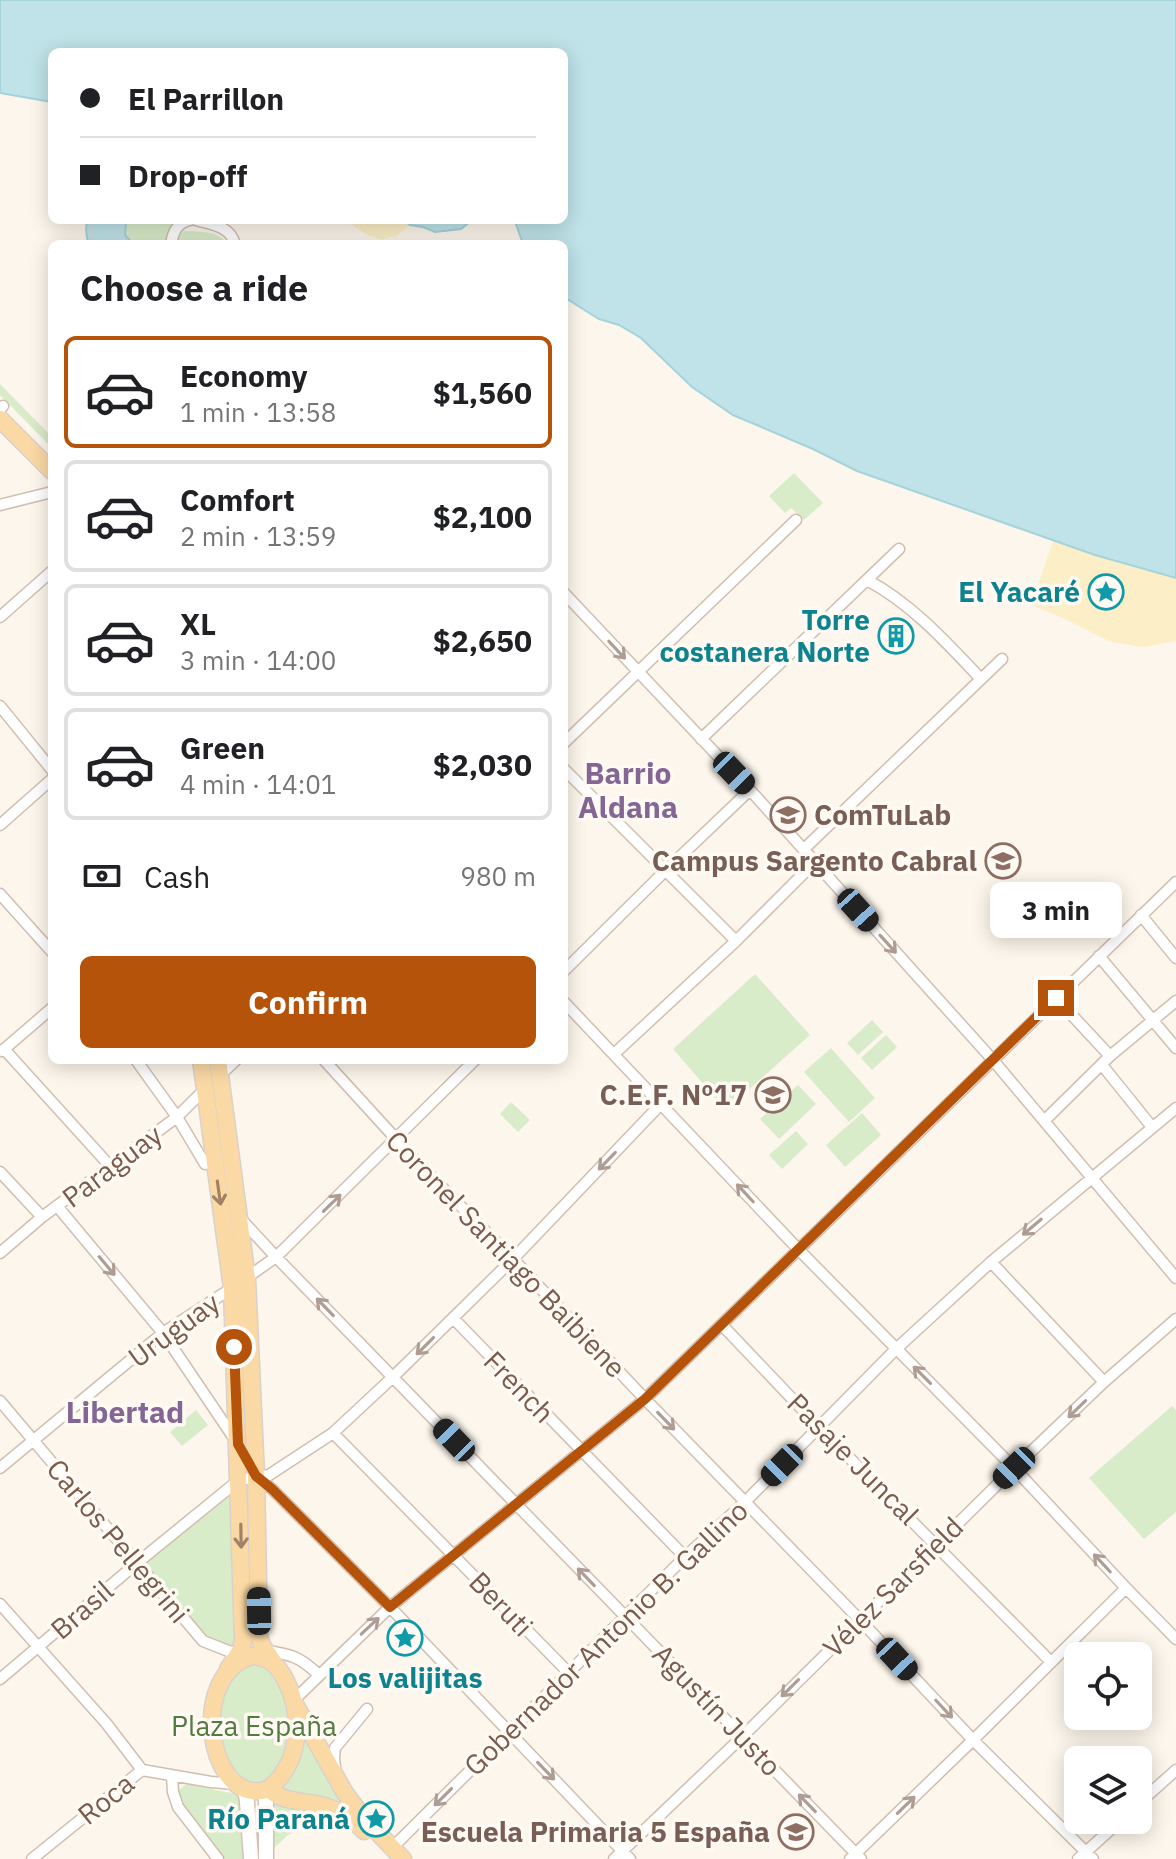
<!DOCTYPE html>
<html lang="en">
<head>
<meta charset="utf-8">
<style>
  :root { --surface:#fff; --page:#f6f6f6; --text:#202124; --muted:#757577; --line:#e0e0e0; --accent:#b45309 }
  body { margin:0; font-family:"IBM Plex Sans",sans-serif; background:var(--page); color:var(--text); height:100vh; display:flex; flex-direction:column; font-size:30px; white-space:nowrap }
  * { box-sizing:border-box; margin:0 }
  p { font-size:26px; color:var(--muted) }
  .icon { flex:none; width:44px; height:44px; fill:none; stroke:currentColor; stroke-width:2; stroke-linecap:round; stroke-linejoin:round }
  .map { position:relative; flex:1; overflow:hidden }
  .details { position:absolute; left:48px; top:240px; width:520px; height:824px; display:flex; flex-direction:column; background:var(--surface); border-radius:12px; box-shadow:0 4px 20px #0003 }
  .details>* { flex:none }
  .guide { position:absolute; left:48px; top:48px; width:520px; height:176px; border-radius:12px; box-shadow:0 4px 20px #0003; display:grid; align-content:center; height:176px; padding:0 32px; background:var(--surface) }
  .fabs { position:absolute; left:1064px; top:1642px; display:grid; gap:16px }
  .fabs a { display:grid; place-items:center; width:88px; height:88px; border-radius:12px; background:var(--surface); box-shadow:0 4px 20px #0003; font-size:40px }
  .end { position:absolute; width:36px; height:36px; margin:-18px; border:10px solid #b45309; background:#fff; box-shadow:0 0 0 4px #fff }
  .from { border-radius:50% }
  .bubble { position:absolute; height:56px; border-radius:12px; background:var(--surface); box-shadow:0 4px 20px #0003; font-size:26px; font-weight:800; line-height:56px; text-align:center }
  .car { position:absolute; width:24px; height:48px; margin:-24px -12px; border-radius:10px; box-shadow:0 0 6px 2px #0007; background:linear-gradient(#222 24%,#8ab4d8 0 40%,#222 0 76%,#8ab4d8 0 86%,#222 0) }
  .guide b { display:flex; align-items:center; gap:28px; height:76px; font-size:30px }
  .guide b+b { border-top:2px solid var(--line) }
  .guide i { width:20px; height:20px; background:var(--text) }
  ul { padding:0; list-style:none }
  li { display:flex; align-items:center; gap:24px; height:112px; margin:0 16px 12px; padding:0 16px; border:4px solid var(--line); border-radius:12px }
  li div { flex:1 }
  li b { display:block; font-size:30px }
  li em { font-style:normal; font-weight:800 }
  li.active { border-color:var(--accent) }
  li>.icon { width:72px; height:72px; stroke-width:1.5 }
  h2 { padding:0 32px; font-size:36px; line-height:96px }
  .pay { display:flex; align-items:center; gap:20px; height:88px; padding:0 32px; font-size:30px }
  .pay p { margin-inline-start:auto }
  .cta { display:flex; gap:16px; margin-top:auto; padding:16px 32px }
  .cta a { flex:1; height:92px; border-radius:12px; background:var(--accent); color:#fff; font-size:32px; font-weight:800; line-height:92px; text-align:center }
  .map>svg:first-child { display:block }
  .green { fill:#d8ecc9 }
  .sand { fill:#fcefc7 }
  .water { fill:#bfe3e8; stroke:#a5d3da; stroke-width:2 }
  .lines { fill:none; stroke-linecap:round; stroke-linejoin:round }
  .street-casing { stroke:#d1beb0; stroke-width:13 }
  .secondary-casing { stroke:#d6c0b0; stroke-width:17 }
  .primary-casing { stroke:#dad1cd; stroke-width:19 }
  .street { stroke:#fff; stroke-width:10 }
  .secondary { stroke:#fff; stroke-width:14 }
  .primary { stroke:#fbd9a5; stroke-width:16 }
  .oneway { stroke:#af9d94 }
  .oneway2 { stroke:#a18267 }
  .route { stroke:#b45309; stroke-width:10 }
  .labels { text-anchor:middle; stroke-width:7; stroke-linejoin:round; paint-order:stroke }
  .culture-label { font-size:28px; font-weight:bold; fill:#0d838f; stroke:#fffaf3; text-anchor:end }
  .education-label { font-size:28px; font-weight:bold; fill:#785e54; stroke:#fffaf3; text-anchor:end }
  .street-label { font-size:28px; fill:#7a5c4d; stroke:#fffaf3 }
  .park-label { font-size:28px; fill:#537a41; stroke:#fffaf3 }
  .neighbourhood-label { font-size:30px; font-weight:bold; fill:#846695; stroke:#fffaf3 }
</style>
</head>
<body>
<div class="map">
<svg width="1176" height="1859" viewBox="0 0 1176 1859">
  <rect width="100%" height="100%" fill="#fdf6ec"/>
  <path class="green" d="M126 220H176L172 244H133L125 235Z
    M184 231C199 232 219 230 227 244H176L179 235Z
    M0 384 52 437V448L0 395Z
    M794 473 823 503 804 520 791 508 785 513 769 496Z
    M755 974 810 1035 726 1110 673 1049Z
    M872 1020 883 1032 858 1055 847 1043Z
    M886 1035 897 1047 872 1070 861 1058Z
    M831 1048 875 1098 849 1122 804 1072Z
    M798 1085 816 1104 779 1139 760 1119Z
    M511 1102 530 1120 518 1132 500 1114Z
    M862 1113 881 1135 845 1167 826 1145Z
    M796 1131 808 1144 782 1169 769 1155Z
    M1172 1406 1176 1410V1512L1144 1539 1089 1478Z
    M196 1410 208 1425 182 1446 170 1432Z
    M235 1489 239 1635 235 1644 231 1647 208 1640 204 1636 146 1563Z
    M252 1662 267 1665 284 1687 293 1730 275 1777 253 1787 230 1771 216 1731 228 1677Z
    M305 1733 351 1809 281 1791V1783L301 1738Z
    M186 1784 241 1795 246 1859H221L178 1804 177 1792Z
    M276 1802 326 1812 333 1818V1820L300 1828 288 1835 273 1849 271 1848 272 1805Z"/>
  <path class="sand" d="M345 220H404L410 225 395 237H389L382 240 367 235Z
    M1053 541 1095 555 1176 578V641L1142 647 1111 642 1061 617 1031 605Z"/>
  <path class="water" d="M0 0H1176V578L1095 555 857 471 813 449 733 415 692 387 641 338 619 325 599 319 564 297V244H523L516 224 512 220H564V52H52V102L0 93Z
    M87 220H126L125 235 133 244H88L86 230Z
    M404 220H472L461 229 435 232 423 227 410 225Z"/>
  <g class="lines">
    <defs>
      <path id="street" d="M196 220C213 225 230 226 235 244
        M171 244C173 232 177 223 190 220
        M0 409 3 406
        M0 505 52 492
        M867 580C912 604 946 642 981 679
        M564 593 750 790 992 1059 1176 1278
        M0 617 52 571
        M0 706 52 770
        M701 739 899 549
        M564 743 796 520
        M564 769 736 941
        M0 825 52 779
        M804 849 1002 659
        M0 894 52 952
        M1141 915 1176 958
        M1099 956 1176 1048
        M564 971 665 871 750 790
        M1056 998 1110 1056
        M564 1002 798 1249 1014 1468 1126 1588 1176 1639
        M4 1049 110 1166
        M2 1051 52 1008
        M614 1054 736 941 815 862
        M136 1060 177 1117 205 1164
        M324 1060 418 1163 513 1259 645 1399 859 1619 973 1740 1093 1859
        M1102 1065 1152 1127
        M219 1076 236 1060
        M1044 1121 1110 1056 1176 1001
        M0 1172 42 1217
        M57 1206 163 1333 238 1444 256 1476 272 1489 390 1607 630 1859
        M239 1217 276 1257 861 1859
        M0 1253 42 1217 177 1117 207 1087
        M991 1262 1104 1382
        M453 1318 685 1557
        M722 1325 819 1427 1051 1662
        M0 1401 203 1641 231 1652H242
        M333 1433 569 1673
        M0 1468 163 1333 232 1288 276 1257 475 1060
        M0 1604 106 1723 142 1770
        M266 1651C291 1654 300 1657 319 1675
        M0 1679 137 1563 239 1480 269 1475 333 1433 393 1377 513 1259 661 1104
        M294 1700 390 1607 645 1399 1176 882
        M335 1768 334 1758 335 1748 367 1709
        M142 1770 211 1782 235 1784
        M172 1776 173 1792 178 1807 218 1859
        M1138 1804 1176 1770
        M392 1848 685 1557 745 1502 896 1349 991 1262 1176 1108
        M32 1859 142 1770
        M614 1859 743 1736 1014 1468 1104 1382 1176 1319
        M850 1859 973 1740 1126 1588
        M1078 1859 1121 1820"/>
      <path id="secondary" d="M245 1789 247 1802 251 1859
        M266 1791V1859"/>
      <path id="primary" d="M0 419 52 471
        M201 1060 232 1288 243 1641 240 1651 228 1669
        M218 1060 247 1279 256 1476 259 1636 262 1645 275 1664
        M252 1656C269 1657 277 1664 285 1679 302 1711 302 1754 276 1782 272 1787 268 1790 261 1791 207 1798 189 1674 252 1656Z
        M296 1706 345 1793 362 1816 403 1859
        M269 1789C282 1803 308 1801 325 1806 341 1811 353 1819 364 1831"/>
    </defs>
    <use href="#street" class="street-casing"/>
    <use href="#secondary" class="secondary-casing"/>
    <use href="#primary" class="primary-casing"/>
    <use href="#street" class="street"/>
    <use href="#secondary" class="secondary"/>
    <use href="#primary" class="primary"/>
  </g>
  <defs><path id="oneway-shaft" d="M-6 0H5M1.5-3L5.5 0L1.5 3" fill="none" stroke-width="1.6" stroke-linecap="round" stroke-linejoin="round" transform="scale(2)"/></defs>
  <g class="oneway">
    <use href="#oneway-shaft" transform="translate(617 650) rotate(47)"/>
    <use href="#oneway-shaft" transform="translate(888 944) rotate(48)"/>
    <use href="#oneway-shaft" transform="translate(607 1161) rotate(134)"/>
    <use href="#oneway-shaft" transform="translate(745 1193) rotate(-133)"/>
    <use href="#oneway-shaft" transform="translate(332 1203) rotate(-44)"/>
    <use href="#oneway-shaft" transform="translate(1032 1227) rotate(140)"/>
    <use href="#oneway-shaft" transform="translate(107 1266) rotate(50)"/>
    <use href="#oneway-shaft" transform="translate(325 1307) rotate(-134)"/>
    <use href="#oneway-shaft" transform="translate(425 1346) rotate(135)"/>
    <use href="#oneway-shaft" transform="translate(922 1375) rotate(-135)"/>
    <use href="#oneway-shaft" transform="translate(1077 1409) rotate(136)"/>
    <use href="#oneway-shaft" transform="translate(666 1421) rotate(46)"/>
    <use href="#oneway-shaft" transform="translate(1102 1563) rotate(-133)"/>
    <use href="#oneway-shaft" transform="translate(586 1577) rotate(-134)"/>
    <use href="#oneway-shaft" transform="translate(370 1626) rotate(-43)"/>
    <use href="#oneway-shaft" transform="translate(790 1688) rotate(135)"/>
    <use href="#oneway-shaft" transform="translate(944 1709) rotate(47)"/>
    <use href="#oneway-shaft" transform="translate(546 1771) rotate(46)"/>
    <use href="#oneway-shaft" transform="translate(443 1797) rotate(135)"/>
    <use href="#oneway-shaft" transform="translate(807 1803) rotate(-134)"/>
    <use href="#oneway-shaft" transform="translate(906 1805) rotate(-44)"/>
  </g>
  <g class="oneway2">
    <use href="#oneway-shaft" transform="translate(219 1193) rotate(82)"/>
    <use href="#oneway-shaft" transform="translate(241 1536) rotate(89)"/>
  </g>
  <g class="lines">
    <path class="route" d="M234 1347 238 1444 256 1476 272 1489 390 1607 645 1399 1056 998"/>
  </g>
  <defs>
    <symbol id="sight-ring" viewBox="-11 -11 22 22"><circle r="9.5" fill="#fffaf3" stroke="#0f9aa8" stroke-width="1.5"/><path d="M0-6L1.8-2.2L6-1.7L2.9 1.2L3.7 5.4L0 3.3L-3.7 5.4L-2.9 1.2L-6-1.7L-1.8-2.2Z" fill="#0f9aa8"/></symbol>
    <symbol id="building-ring" viewBox="-11 -11 22 22"><circle r="9.5" fill="#fffaf3" stroke="#0f9aa8" stroke-width="1.5"/><path d="M-4-6H4V6H1V3H-1V6H-4ZM-2.5-4.3h1.7v1.8h-1.7ZM.8-4.3h1.7v1.8H.8ZM-2.5-1h1.7V.8h-1.7ZM.8-1h1.7V.8H.8Z" fill="#0f9aa8"/></symbol>
    <symbol id="university-ring" viewBox="-11 -11 22 22"><circle r="9.5" fill="#fffaf3" stroke="#8d6e63" stroke-width="1.5"/><path d="M0-5L7-2L0 1L-7-2ZM-4 1L0 2.5L4 1V4Q0 6-4 4Z" fill="#8d6e63"/></symbol>
    <symbol id="school-ring" viewBox="-11 -11 22 22"><circle r="9.5" fill="#fffaf3" stroke="#8d6e63" stroke-width="1.5"/><path d="M0-5L7-2L0 1L-7-2ZM-4 1L0 2.5L4 1V4Q0 6-4 4Z" fill="#8d6e63"/></symbol>
  </defs>
  <g fill-rule="evenodd">
    <use href="#sight-ring" x="1086" y="572" width="40" height="40"/>
    <use href="#building-ring" x="876" y="616" width="40" height="40"/>
    <use href="#university-ring" x="768" y="795" width="40" height="40"/>
    <use href="#university-ring" x="983" y="841" width="40" height="40"/>
    <use href="#university-ring" x="753" y="1075" width="40" height="40"/>
    <use href="#sight-ring" x="385" y="1618" width="40" height="40"/>
    <use href="#sight-ring" x="356" y="1799" width="40" height="40"/>
    <use href="#school-ring" x="776" y="1812" width="40" height="40"/>
  </g>
  <g class="labels">
    <g class="culture-label">
      <text x="1080" y="602">El Yacaré</text>
      <text x="870" y="630">Torre<tspan x="870" dy="32">costanera Norte</tspan></text>
      <text x="405" y="1688" text-anchor="middle">Los valijitas</text>
      <text x="350" y="1829">Río Paraná</text>
    </g>
    <g class="education-label">
      <text x="814" y="825" text-anchor="start">ComTuLab</text>
      <text x="977" y="871">Campus Sargento Cabral</text>
      <text x="747" y="1105">C.E.F. Nº17</text>
      <text x="770" y="1842">Escuela Primaria 5 España</text>
    </g>
    <g class="street-label">
      <text transform="translate(112 1166) rotate(-37)" y="10">Paraguay</text>
      <text transform="translate(506 1254) rotate(46)" y="10">Coronel Santiago Baibiene</text>
      <text transform="translate(174 1330) rotate(-36)" y="10">Uruguay</text>
      <text transform="translate(519 1387) rotate(46)" y="10">French</text>
      <text transform="translate(853 1459) rotate(45)" y="10">Pasaje Juncal</text>
      <text transform="translate(118 1541) rotate(50)" y="10">Carlos Pellegrini</text>
      <text transform="translate(893 1587) rotate(-45)" y="10">Vélez Sarsfield</text>
      <text transform="translate(501 1604) rotate(46)" y="10">Beruti</text>
      <text transform="translate(82 1610) rotate(-41)" y="10">Brasil</text>
      <text transform="translate(606 1638) rotate(-44)" y="10">Gobernador Antonio B. Gallino</text>
      <text transform="translate(717 1710) rotate(46)" y="10">Agustín Justo</text>
      <text transform="translate(106 1799) rotate(-39)" y="10">Roca</text>
    </g>
    <g class="park-label">
      <text x="254" y="1736">Plaza España</text>
    </g>
    <g class="neighbourhood-label">
      <text x="628" y="784">Barrio<tspan x="628" dy="34">Aldana</tspan></text>
      <text x="125" y="1423">Libertad</text>
    </g>
  </g>
</svg>
<div class="fabs">
<a><svg class="icon" aria-label="locate" viewBox="0 0 24 24"><circle cx="12" cy="12" r="6"/><path d="M12 2v4M12 18v4M2 12h4M18 12h4"/></svg></a>
<a><svg class="icon" aria-label="layers" viewBox="0 0 24 24"><path d="M12 4l9 5-9 5-9-5zM3 14l9 5 9-5"/></svg></a>
</div>
<i class="end from" style="left:234px;top:1347px"></i>
<i class="end" style="left:1056px;top:998px"></i>
<div class="bubble" style="left:990px;top:882px;width:132px">3 min</div>
<i class="car" style="left:734px;top:773px;rotate:136deg"></i>
<i class="car" style="left:858px;top:910px;rotate:138deg"></i>
<i class="car" style="left:454px;top:1440px;rotate:316deg"></i>
<i class="car" style="left:782px;top:1465px;rotate:225deg"></i>
<i class="car" style="left:1014px;top:1468px;rotate:226deg"></i>
<i class="car" style="left:259px;top:1611px;rotate:359deg"></i>
<i class="car" style="left:897px;top:1659px;rotate:137deg"></i>
<div class="guide">
<b><i class="from"></i>El Parrillon</b>
<b><i></i>Drop-off</b>
</div>
<section class="details">
<h2>Choose a ride</h2>
<ul>
<li class="active"><svg class="icon" aria-label="car" viewBox="0 0 24 24"><path d="M5 17H2v-5l4-1 3-4h7l3 4 3 1v5h-3M9 17h6M6 11h13"/><circle cx="7" cy="17" r="2"/><circle cx="17" cy="17" r="2"/></svg><div><b>Economy</b><p>1 min · 13:58</p></div><em>$1,560</em></li>
<li><svg class="icon" aria-label="car" viewBox="0 0 24 24"><path d="M5 17H2v-5l4-1 3-4h7l3 4 3 1v5h-3M9 17h6M6 11h13"/><circle cx="7" cy="17" r="2"/><circle cx="17" cy="17" r="2"/></svg><div><b>Comfort</b><p>2 min · 13:59</p></div><em>$2,100</em></li>
<li><svg class="icon" aria-label="car" viewBox="0 0 24 24"><path d="M5 17H2v-5l4-1 3-4h7l3 4 3 1v5h-3M9 17h6M6 11h13"/><circle cx="7" cy="17" r="2"/><circle cx="17" cy="17" r="2"/></svg><div><b>XL</b><p>3 min · 14:00</p></div><em>$2,650</em></li>
<li><svg class="icon" aria-label="car" viewBox="0 0 24 24"><path d="M5 17H2v-5l4-1 3-4h7l3 4 3 1v5h-3M9 17h6M6 11h13"/><circle cx="7" cy="17" r="2"/><circle cx="17" cy="17" r="2"/></svg><div><b>Green</b><p>4 min · 14:01</p></div><em>$2,030</em></li>
</ul>
<div class="pay"><svg class="icon" aria-label="cash" viewBox="0 0 24 24"><path d="M3 7h18v10H3z"/><circle cx="12" cy="12" r="2"/></svg>Cash<p>980 m</p></div>
<div class="cta"><a>Confirm</a></div>
</section>
</div>
</body>
</html>
